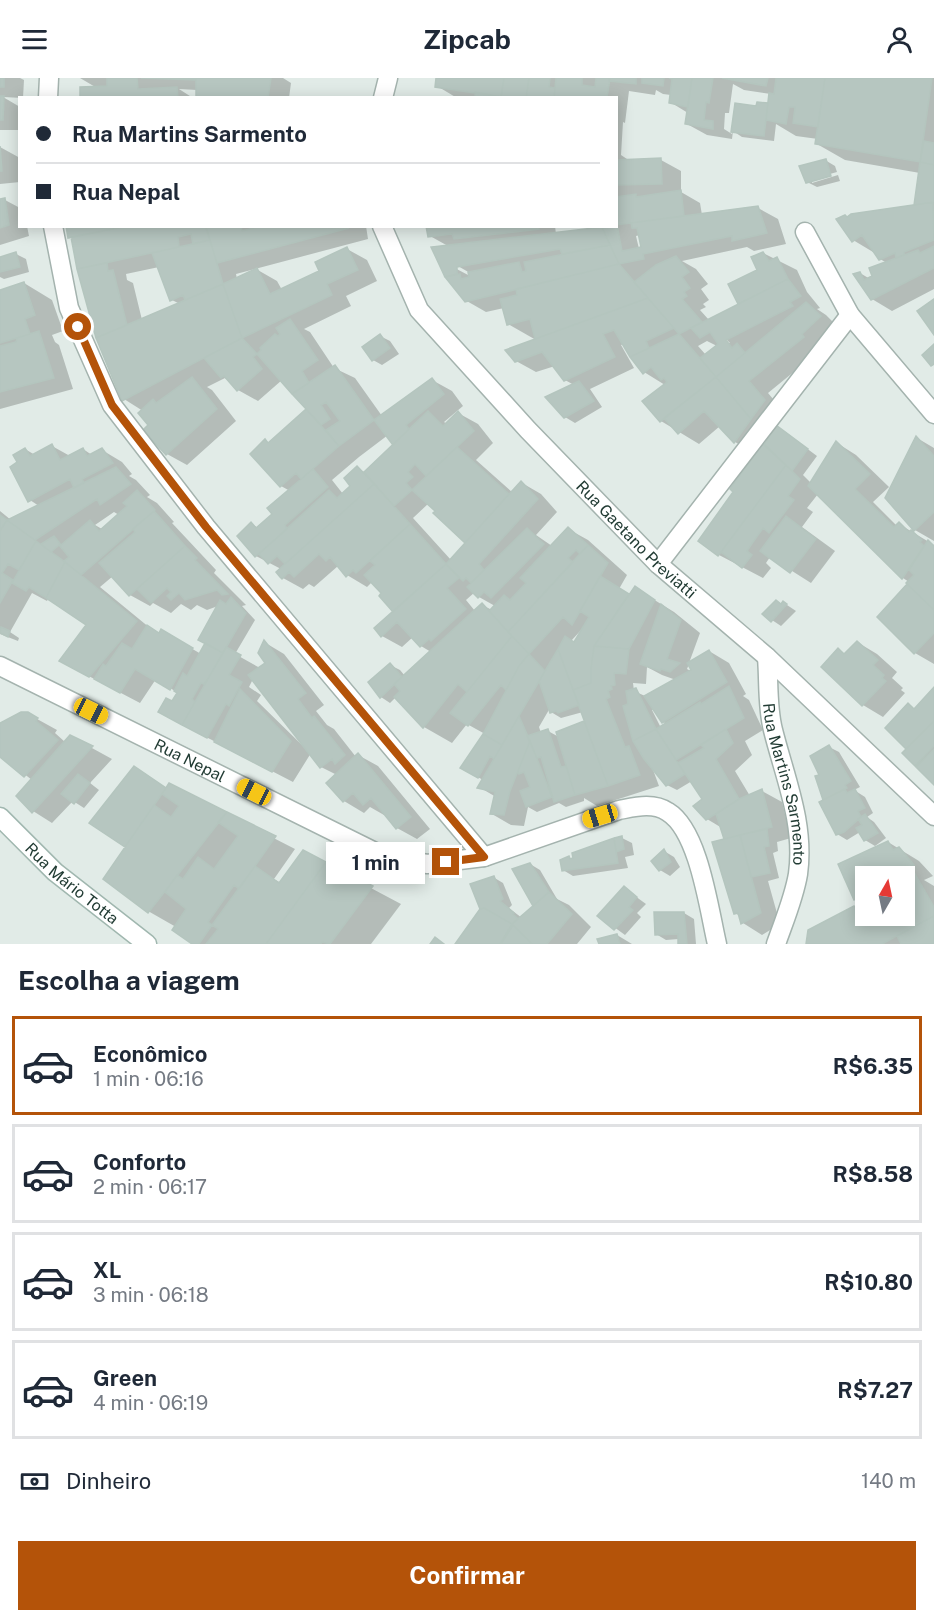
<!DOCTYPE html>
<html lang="pt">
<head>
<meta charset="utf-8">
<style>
  :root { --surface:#fff; --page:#f2f2f3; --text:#1f2937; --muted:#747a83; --line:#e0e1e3; --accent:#b45309 }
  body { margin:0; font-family:"Public Sans",sans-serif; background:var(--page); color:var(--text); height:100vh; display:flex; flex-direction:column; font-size:22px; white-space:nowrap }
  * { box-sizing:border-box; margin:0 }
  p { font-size:20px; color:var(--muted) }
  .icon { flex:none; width:33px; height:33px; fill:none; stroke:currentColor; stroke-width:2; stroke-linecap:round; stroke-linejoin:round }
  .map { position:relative; height:866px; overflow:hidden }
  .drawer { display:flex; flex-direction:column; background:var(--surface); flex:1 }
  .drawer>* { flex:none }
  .hud { position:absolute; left:18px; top:18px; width:600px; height:132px; border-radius:0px; box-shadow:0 3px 15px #0003; display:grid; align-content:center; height:132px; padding:0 18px; background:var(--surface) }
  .needle { width:39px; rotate:9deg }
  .buttons { position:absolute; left:855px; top:788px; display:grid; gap:12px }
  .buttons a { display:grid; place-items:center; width:60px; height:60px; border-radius:0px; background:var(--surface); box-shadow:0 3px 15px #0003; font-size:30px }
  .end { position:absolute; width:27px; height:27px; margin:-14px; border:8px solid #b45309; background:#fff; box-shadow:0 0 0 3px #fff }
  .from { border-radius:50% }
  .bubble { position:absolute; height:42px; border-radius:0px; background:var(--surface); box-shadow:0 3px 15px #0003; font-size:20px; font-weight:700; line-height:42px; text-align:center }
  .car { position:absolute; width:18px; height:36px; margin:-18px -9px; border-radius:8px; box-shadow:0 0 4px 2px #0007; background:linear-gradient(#f5c518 24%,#345 0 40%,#f5c518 0 76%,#345 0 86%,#f5c518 0) }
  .hud b { display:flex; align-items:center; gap:21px; height:57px; font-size:22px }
  .hud b+b { border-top:2px solid var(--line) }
  .hud i { width:15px; height:15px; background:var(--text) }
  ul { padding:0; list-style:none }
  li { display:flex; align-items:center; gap:18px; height:99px; margin:0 12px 9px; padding:0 6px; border:3px solid var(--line); border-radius:0px }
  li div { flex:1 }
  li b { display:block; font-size:22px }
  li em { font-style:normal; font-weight:700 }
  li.on { border-color:var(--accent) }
  li>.icon { width:54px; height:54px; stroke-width:1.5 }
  h2 { padding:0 18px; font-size:27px; line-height:72px }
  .pay { display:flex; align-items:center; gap:15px; height:66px; padding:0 18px; font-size:22px }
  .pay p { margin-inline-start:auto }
  .primary-button { display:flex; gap:12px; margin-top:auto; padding:12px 18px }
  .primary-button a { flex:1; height:69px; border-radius:0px; background:var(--accent); color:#fff; font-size:24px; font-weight:700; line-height:69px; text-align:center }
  header { display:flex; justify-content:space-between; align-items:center; height:78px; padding:0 18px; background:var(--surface); font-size:27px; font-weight:700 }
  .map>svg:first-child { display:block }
  .shadow { fill:#0003; fill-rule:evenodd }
  .building { fill:#b6c6c0; stroke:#b4c5be; stroke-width:1.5 }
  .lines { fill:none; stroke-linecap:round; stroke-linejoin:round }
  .lane-casing { stroke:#a4b3ae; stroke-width:21 }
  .street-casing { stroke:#a4b3ae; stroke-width:21 }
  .secondary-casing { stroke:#a0b7af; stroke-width:21 }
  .lane { stroke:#fff; stroke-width:18 }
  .street { stroke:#fff; stroke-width:18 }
  .secondary { stroke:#fff; stroke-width:18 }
  .route { stroke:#b45309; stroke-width:8 }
  .labels { text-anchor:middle; stroke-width:4.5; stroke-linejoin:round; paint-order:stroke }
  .street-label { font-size:16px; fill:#223c34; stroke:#f1f8f5 }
</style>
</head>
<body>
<header><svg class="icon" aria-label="menu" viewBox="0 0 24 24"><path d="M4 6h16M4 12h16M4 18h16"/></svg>Zipcab<svg class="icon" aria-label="person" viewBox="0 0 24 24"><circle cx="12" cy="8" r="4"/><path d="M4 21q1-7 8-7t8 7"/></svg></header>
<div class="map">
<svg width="934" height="866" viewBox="0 0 934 866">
  <rect width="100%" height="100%" fill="#e1ebe7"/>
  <path class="shadow" d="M0 0H20L24 2 23 20 3 19 20 29V52H0Z
    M80 0H283L291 5 289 20H197V12L179 11 193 20H81L97 10Z
    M438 0H934V211L892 233 872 221 860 195 870 201 887 185 880 181 874 173 873 174 853 162 848 141 915 128 920 95 845 82 817 66 818 61 796 58 776 46 774 63 742 59 733 53 732 61 707 57 687 46 688 35 670 24 671 17 663 16 656 12 655 17 629 13 625 45 623 44 621 77 630 83 661 82 681 93V114L700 125 702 137 758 130 778 141 786 166 754 173 747 169 682 183 696 191 708 206 701 211 709 222 703 226 706 229 700 232 709 242 740 227 730 207 759 192 763 175 797 192 807 214 820 230 817 231 826 237 839 250 823 270 768 315 784 334 762 365 765 368 786 355 817 378 803 397 811 405 837 365 856 377 889 409 873 424 897 448 899 446 934 467V586L915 575 890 525 909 504 903 500 818 416 807 430 813 434 802 449 835 473 811 505 770 479 766 485 771 490 763 500 719 477 735 414 757 376 735 364 720 348 699 366 661 343 665 307 644 294 624 266 621 267 634 290 590 311 602 329 575 345 565 339 574 307 565 302 555 288 536 294 516 283 536 262 508 246 504 230 486 234 465 222 446 198 448 168 430 158 427 148H555L556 156 616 148V20H457L437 8ZM733 6 744 12 771 16 769 26 757 29 736 27 732 56 724 51 725 35H729ZM640 157 643 170 639 171 636 158ZM451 184 470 195V198L449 187ZM721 256 730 265H726ZM707 263 717 268 706 277 698 268Z
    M0 69 20 80V104L0 106Z
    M825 82 835 88 837 94 812 101V105L838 97 840 103 817 109 807 104Z
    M5 122 20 130V148H27L29 158 0 167V123Z
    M68 148H366L368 161 236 196 237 201 256 191 277 203 282 212 322 193 347 171 367 182 377 203 346 218 351 228 304 251 310 254 334 290 355 300 382 338 432 302 452 313 463 328 444 344 447 346 458 335 478 346 493 365 476 382 513 415 522 405 541 416 557 434 536 457 552 468 568 451 588 462 627 497 619 511 630 518 635 510 674 534 700 555 689 585 709 573 729 585 746 616 743 618 749 622 763 652 745 663 752 677 735 693 750 718 762 713 782 724 791 760 777 764 778 773 773 775 779 800 768 803 780 846 762 857 743 845 740 838 735 835 726 762 722 750 707 741 704 722 692 703 677 712 667 707 652 689 659 708 597 728 584 720V723L566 729 559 725 537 734 528 729 524 748 511 747 492 736 496 719 479 709 483 702 462 690 485 656 467 646 452 665 424 649 396 619 390 625 381 619 390 587 400 592 405 598 431 574 421 568 413 559 402 569 382 558 395 534 383 516 372 504 367 509 347 497 338 488 314 509 309 506 303 511 283 500 278 494 281 491 256 478 239 458 252 446 258 450 274 436 290 413 281 408 252 376 265 363 270 365 308 331 282 302 258 323 238 312 225 300 207 309 212 312 236 343 187 387 167 376 143 333 124 321 97 259 79 190 73 161 69 159ZM159 189 172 222 180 226 142 242 133 205 127 202 126 196ZM388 357 395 367 366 395 357 390 352 408 343 416 332 402 359 379ZM429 425 467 465 451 482 413 440ZM475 514 479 519 495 528 492 532 482 527 475 533 466 522ZM583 550 575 565 571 563ZM689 586 694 595 687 591ZM647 589 662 597 676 602 645 618 634 613 633 605 646 606ZM550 630 551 634 561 640 583 634 586 644 558 655 559 659 548 653 541 655 539 649ZM654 631 663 644 667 646 661 650 652 632Z
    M16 176 26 181 29 194 4 201 0 199V181Z
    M24 205 52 222 63 253 52 257 55 264 59 267 73 311 0 331V213Z
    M380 258 390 263 399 276 382 287 373 282Z
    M917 360 934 370V463L915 452Z
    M52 368 70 378 83 371 92 377 102 372 122 384 132 396 129 398 136 402 150 417 147 419 157 425 174 444 172 445 216 492 214 495 246 527 242 528 255 542 235 576 260 590 267 585 264 564 284 576 324 627 316 633 327 647 334 651 356 679 358 677 378 688 430 751 417 761 397 750 386 736 384 737 370 729 364 735 344 723 328 705 337 697 321 689 311 675 293 704 179 645 173 625 178 615 156 601 140 625 81 594 88 546 48 521 47 523 32 515 10 554 19 560 18 563 0 556V433L11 442 39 428 30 422 19 385 25 371 35 377ZM114 434 119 437 102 451 95 447ZM113 498 130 517 150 528 153 525 171 535 181 526 191 532 197 527 207 532 218 528 201 576 162 553 160 556 150 550 100 509ZM253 601 304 666 303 668 257 623 261 617 249 609Z
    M784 525 796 533 781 548 772 542Z
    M857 564 877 576 897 594 892 600 903 610 901 612 905 615 883 639 863 627 823 589 838 572 846 577Z
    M934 611V705L916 687 908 671V627L915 632Z
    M28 636 57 652 55 655 65 664 70 658 112 681 90 705 99 712 84 730 73 723 52 745 33 733 32 702 0 677V648Z
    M829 669 839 674 860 709 854 712 865 719 873 735 867 739 874 744 886 760 875 768 865 762 860 754 847 762 837 756 824 723 821 697Z
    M134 690 167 711 170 707 295 771 274 801 281 805 303 774 401 826 371 866H194L176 849 148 833 127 768 91 745Z
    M622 760 632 765 634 777 625 779 628 790 573 798 563 792 569 779 575 783Z
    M888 764 919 783 933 798 924 802 934 808V866H808L854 829 866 837H904V798H866V827L855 821 840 787Z
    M664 773 674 779 680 789 670 798 660 792Z
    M530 786 540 792 557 821 569 827 591 849 577 866H458L481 832 493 799 503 805 512 827 509 830 522 840 535 828Z
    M624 810 646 826 637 835 641 839 625 857 599 838Z
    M684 835 694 841 696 866H680L679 861 666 862 656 856Z
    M617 857 632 866H600Z"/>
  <path class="building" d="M0 0H4V9H0Z
    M107 0H137L138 11 177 9 178 20H80V9L107 8Z
    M141 0H196V2Z
    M196 0H271L268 20H196Z
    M436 0H504L501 19 435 9Z
    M504 0H529L526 20 501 19Z
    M529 0H550L549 9 555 10 554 20H526Z
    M556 0H582V7L595 9 596 0H610L607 20H554Z
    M609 0H636V6L609 3Z
    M642 0H664L663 8 642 5Z
    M669 0H692L688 29 669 25 672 1Z
    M692 0H713L709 25 706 24 704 42 713 43V51L685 46Z
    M722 0H768L766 8Z
    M776 0H825L818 49 793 45 795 29H789L786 46 766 42 769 15 774 16Z
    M825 0H932L920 84 815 66Z
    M475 14 501 19 508 20H475Z
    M0 18H4L3 42H0Z
    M757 24 768 25 764 58 731 54 735 25 756 28Z
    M924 63 934 65V87L920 84Z
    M0 68 2 93H0Z
    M661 80 662 106 616 107V82Z
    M826 81 831 98 806 105 799 88Z
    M920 84 934 87V124L914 127Z
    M681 112 684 138 616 147V119L636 116V119Z
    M5 120 9 147 0 150V121Z
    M933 124 934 162 904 174V177L896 180 895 175 879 182 862 157 852 164 836 141 845 137 847 139 851 136Z
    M758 128 767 155 732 163V158L643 176 644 181 619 186 602 149 616 148 617 147 622 173 641 169 637 150H632L631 145Z
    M66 148H128L68 160Z
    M128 148H206L210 162 193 166 191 156 178 159 179 169 77 191 71 159Z
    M213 148H241L242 153 261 148 349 150 217 185 206 150Z
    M426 148H538L539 151 454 161 452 156 428 159Z
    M602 149 610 167 562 176 560 171 457 189V196L445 199 431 169Z
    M210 162 223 206 185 222 183 217 170 223 152 175Z
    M610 167 619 186 465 224 445 199 460 196 461 201 469 199 468 194 519 184 522 194 526 193 524 184Z
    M934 168V190L871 222 853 196 860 194 864 202 872 198 869 190 918 172 920 175Z
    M347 169 358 192 327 206 332 217 242 260 223 206 257 190 270 216 319 193 315 184Z
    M16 174 20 189 0 194V179Z
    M763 174 769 183 777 179 788 201 738 226 728 206 757 192 751 179Z
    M676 178 689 194 682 199 690 210 684 214 687 218 682 221 702 244 679 256 634 204 656 187Z
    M107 185 108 193 113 192 127 247 96 260 77 191Z
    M619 186 648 220 535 261 530 241 507 247 500 221 517 217 516 211Z
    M788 201 801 218 790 224 793 228 726 262 732 270 737 265 745 275 716 299 700 280 718 266 710 254 700 260 691 250Z
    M24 204 35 237 25 241 30 256 0 265V212Z
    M223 206 242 260 122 323 96 260Z
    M648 220 674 250 646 263 649 270 630 279 614 252 603 256 615 279 564 303 542 274 515 284 505 272Z
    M934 221V257L917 233Z
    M806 224 821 238 802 256 804 259 749 303 765 322 751 341 716 299Z
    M290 241 318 282 302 293 309 305 292 316 257 276 261 272 260 270 275 256 278 258 280 256 276 250Z
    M39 253 54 300 0 314V268L16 264 17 260Z
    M380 256 390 270 372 283 362 269Z
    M679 256 716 299 660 344 642 323 667 304 664 300 661 302 651 289 643 296 630 279Z
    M242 260 257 276 253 279 262 291 237 313 224 298 221 300 204 280Z
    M934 266V286L931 288 922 277Z
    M335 287 374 342 339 368 326 352 340 343 326 324 321 327 330 341 321 347 292 316Z
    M192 299 217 331 166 377 143 352 148 347 138 335 153 321 156 325Z
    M716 299 751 341 734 365 704 333 678 356 664 340Z
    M432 300 444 316 406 347 409 351 393 367 374 342Z
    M579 303 594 323 564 340 545 319Z
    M306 331 339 368 301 401 296 395 280 409 250 376 265 361 268 365Z
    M428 333 443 348 458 333 474 353 426 398 415 386 408 394 413 399 406 405 412 412 394 428 364 394Z
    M776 347 808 371 792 393 764 367Z
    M916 358 934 378V434L914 453 885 420Z
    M836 363 870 396 855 411 894 449 899 444 909 454 911 452 922 462 920 464 924 468 902 501 808 408Z
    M763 365 786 387 718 478 698 463 733 414 730 411Z
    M52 366 60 382 83 370 87 378 102 370 113 385 82 401 84 405 74 410 70 401 28 424 10 389 17 384 13 377 25 370 30 378Z
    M457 369 509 416 465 465 433 435 435 433 412 412Z
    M786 387 800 401 788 418 794 422 769 455 763 450 753 464 747 473 752 477 742 490 721 474Z
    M357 388 374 406 285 486 277 478 268 486 259 476 329 412 337 420 350 408 344 400Z
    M116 389 131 406 100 427 97 421 35 462 7 442Z
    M313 391 328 409 285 447 287 451 255 479 237 458 251 444 256 450 272 436 267 430Z
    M521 403 538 421 479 486 484 492 471 505 466 500 463 503 446 486Z
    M374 406 410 446 356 495 353 492 346 499 330 479 326 483 319 476 294 499 289 494 282 501 280 499 276 494Z
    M137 412 155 432 81 497 64 483 69 479 59 467 51 474 41 466 54 458 61 467 90 442 99 453 127 428 123 425Z
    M154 433 185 468 129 518 99 485 135 454 133 451Z
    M0 437 7 442 0 453Z
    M786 438 816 461 790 495 760 473Z
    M7 442 36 463 19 492 8 486 2 495 13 502 0 525V453Z
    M410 446 446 486 393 534 379 518 381 515 364 497 375 487 370 483Z
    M568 449 588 467 580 476 576 472 568 480 573 484 508 554 489 533 504 517 510 522 526 505 520 500Z
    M527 450 544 466 491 520 484 514 478 520 467 509Z
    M928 462 934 468V532L906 505 914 497 909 492Z
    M36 463 65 484 46 520 29 509 26 513 12 505Z
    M588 467 608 485 572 547 563 539 529 576 508 554Z
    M185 468 197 480 195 482 228 516 222 517 217 512 185 522 179 515 171 522 167 518 171 514 167 510 151 525 137 511Z
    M65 484 137 543 89 599 59 583 86 547 46 520Z
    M446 486 459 500 447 510 466 531 431 563 429 561 420 569 397 544 381 559 374 550Z
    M600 498 629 516 594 568 591 591V605L573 612 558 571 565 558 574 564 589 539 580 533Z
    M907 506 934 532V555L914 576 877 539Z
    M635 508 655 522 629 571 594 568Z
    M231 519 246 535 223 575 198 562 220 522 226 526Z
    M776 522 781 526 783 523 787 526 771 544 762 536Z
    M482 525 512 558 467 614 458 606 423 650 394 619 400 613 394 606Z
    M661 526 681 542 667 581 680 585 670 594 661 591 660 593 640 586Z
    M147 547 159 555 161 551 193 570 170 612 135 591 120 615 94 601 103 586 106 588 122 565 132 571Z
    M1 549 10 553 8 559 0 555Z
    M512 558 529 576 519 588 506 612 501 607 468 648 450 635Z
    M264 562 306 615 298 621 312 640 314 638 345 677 335 686 332 681 320 690 248 597 265 585 258 575Z
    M857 563 878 582 873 587 884 597 882 600 886 603 862 628 821 589 838 570 844 576Z
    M205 565 223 575 209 599 204 606 201 605 192 621 195 624 182 647 158 634 166 620 172 623 177 615 174 613 183 595 187 598Z
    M594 568 629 571 626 596 614 595 615 607 611 608 612 611 608 613 610 619 606 621 625 669 629 668 640 697 608 708 573 612 591 605V591Z
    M226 569 241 577 229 597 242 604 229 628 226 626 207 660 182 647Z
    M558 571 579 627 558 635 556 633 550 635 539 603Z
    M709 572 727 604 662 645 644 618 691 592 687 585Z
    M529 576 545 593 502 667 483 656 519 588Z
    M390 585 402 599 380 620 368 604Z
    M729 608 744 640 676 682 656 651 700 624 701 626Z
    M934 609V643L906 671 885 650 908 625 914 631Z
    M636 610 656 651 633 663 623 628 628 626 626 613Z
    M240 611 291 663 272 694 214 664Z
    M21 634H28L38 640 36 643 58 662 24 699 0 679V645Z
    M519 638 530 663 510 713 504 737 490 736 495 714 477 710Z
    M584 643 608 708 575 717 556 654Z
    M934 643V668L915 688 902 675Z
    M548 651 561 689 566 688 575 717 554 724 541 679 537 680 527 658Z
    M656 651 685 696 666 708 644 681 633 663Z
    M726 651 733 665 716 681 739 721 706 742 693 728 702 721 678 685 704 670 701 667Z
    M483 656 502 667 494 681 490 678 478 700 460 690Z
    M70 657 93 668 32 735 16 718Z
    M530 663 552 719 526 729 520 713 530 709 524 694 519 696 518 693Z
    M829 667 851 703 845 707 847 710 823 722 815 698 819 697 810 678Z
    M934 671V707L916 689Z
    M358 675 411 739 396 751 371 720 363 727 353 715 343 724 326 705Z
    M134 688 166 710 125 769 89 745Z
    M78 696 90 705 74 726 61 716Z
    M169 705 227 734 148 835 103 801 154 727 171 739 179 728 162 716Z
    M762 711 772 749 724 761 716 736 739 721Z
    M845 711 847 715 855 711 865 730 858 733 861 739 844 754 836 757 819 724Z
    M227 734 276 758 239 811 234 807 208 844 212 847 199 866H192L172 852 186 831 165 814 177 797 183 801 198 779 214 791 238 758 218 744Z
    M865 736 878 755 864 763 856 750 862 747 858 741Z
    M767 751 769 768 764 769 770 795 751 799 740 757Z
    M740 757 761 835 741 846 738 835 734 836 712 764Z
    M622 758 624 771 616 774 614 760Z
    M614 760 618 785 562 793 560 782 569 778 570 781 573 780 572 775Z
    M888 763 893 772 899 769 914 787 890 798H866V816L854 822 838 786Z
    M664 771 671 784 659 793 651 783Z
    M303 772 326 784 266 866H206L218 851 212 847 255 788 279 805Z
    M326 784 373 808 330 866 322 864 321 866H266Z
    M530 785 549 814 533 828 512 791Z
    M915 796 934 829V838L882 866H806L808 852 854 828 857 832 866 828V837H904V802Z
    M494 798 503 821 500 823 514 835 513 836 518 841 512 846 484 830 480 831 470 806Z
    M624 808 637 819 629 829 633 832 614 852 597 838Z
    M549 814 572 836 547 866H532L512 846Z
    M484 830 512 846 500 866H455L480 831Z
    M654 834H684L687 866H678V856L655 857Z
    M934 838V866H901L897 858Z
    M513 847 532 866H501Z
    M617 856 620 866H599L597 861Z
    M435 859 444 866H430Z"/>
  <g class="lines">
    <defs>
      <path id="lane" d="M658 486 850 237"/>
      <g id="street">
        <path d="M48 20 49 0"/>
        <path d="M383 20 388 0"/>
        <path d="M53 148 69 230 112 327 206 449 484 779"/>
        <path id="s1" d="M382 148 419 232 528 352 658 486 767 579 934 738"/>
        <path d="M805 154 850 237 934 336"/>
        <path id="s2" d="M767 579C769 603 767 629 773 652 785 700 805 746 798 796 794 820 784 843 776 866"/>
        <path id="s3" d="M0 588 377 775 427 786 484 779 619 732C635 729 653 724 668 734 699 753 709 832 717 866"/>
      </g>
      <g id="secondary">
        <path id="s4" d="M0 739 55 794 147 866"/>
      </g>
    </defs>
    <use href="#lane" class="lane-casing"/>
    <use href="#street" class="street-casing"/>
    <use href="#secondary" class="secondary-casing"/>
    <use href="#lane" class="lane"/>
    <use href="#street" class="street"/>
    <use href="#secondary" class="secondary"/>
  </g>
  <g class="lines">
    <path class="route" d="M78 249 112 327 206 449 484 779 446 784"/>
  </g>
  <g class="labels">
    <g class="street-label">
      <text dy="6" stroke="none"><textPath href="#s1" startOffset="408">Rua Gaetano Previatti</textPath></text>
      <text dy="6" stroke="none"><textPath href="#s3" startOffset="212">Rua Nepal</textPath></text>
      <text dy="6" stroke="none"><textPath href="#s2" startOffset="129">Rua Martins Sarmento</textPath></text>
      <text dy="6" stroke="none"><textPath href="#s4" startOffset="98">Rua Mário Totta</textPath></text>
    </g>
  </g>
</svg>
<div class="buttons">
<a><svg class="needle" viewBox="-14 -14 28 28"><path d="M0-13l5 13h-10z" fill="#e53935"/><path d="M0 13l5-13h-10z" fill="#747a83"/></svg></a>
</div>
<i class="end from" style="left:78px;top:249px"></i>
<i class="end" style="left:446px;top:784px"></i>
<div class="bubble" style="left:326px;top:764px;width:99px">1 min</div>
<i class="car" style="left:91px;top:633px;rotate:116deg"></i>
<i class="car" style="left:254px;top:714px;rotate:297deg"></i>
<i class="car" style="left:600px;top:738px;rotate:253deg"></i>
<div class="hud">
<b><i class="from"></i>Rua Martins Sarmento</b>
<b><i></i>Rua Nepal</b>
</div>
</div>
<section class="drawer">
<h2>Escolha a viagem</h2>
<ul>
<li class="on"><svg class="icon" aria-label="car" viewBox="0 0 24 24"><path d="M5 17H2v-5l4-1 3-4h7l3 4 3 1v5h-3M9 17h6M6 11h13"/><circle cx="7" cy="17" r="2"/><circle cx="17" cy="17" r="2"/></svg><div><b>Econômico</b><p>1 min · 06:16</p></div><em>R$6.35</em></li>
<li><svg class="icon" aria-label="car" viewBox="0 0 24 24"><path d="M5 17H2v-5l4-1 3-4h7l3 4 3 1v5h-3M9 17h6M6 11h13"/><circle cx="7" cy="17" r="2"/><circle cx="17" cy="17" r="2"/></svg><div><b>Conforto</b><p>2 min · 06:17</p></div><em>R$8.58</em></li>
<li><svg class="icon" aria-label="car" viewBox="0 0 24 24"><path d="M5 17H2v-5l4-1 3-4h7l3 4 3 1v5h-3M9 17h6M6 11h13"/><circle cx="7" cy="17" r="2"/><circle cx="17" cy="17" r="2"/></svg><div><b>XL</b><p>3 min · 06:18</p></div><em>R$10.80</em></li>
<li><svg class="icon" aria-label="car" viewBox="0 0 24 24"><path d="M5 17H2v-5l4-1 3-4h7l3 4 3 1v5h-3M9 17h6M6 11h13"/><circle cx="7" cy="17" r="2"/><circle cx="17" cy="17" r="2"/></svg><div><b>Green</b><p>4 min · 06:19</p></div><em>R$7.27</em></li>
</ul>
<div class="pay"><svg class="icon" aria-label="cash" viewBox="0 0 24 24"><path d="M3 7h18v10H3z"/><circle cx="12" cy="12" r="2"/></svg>Dinheiro<p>140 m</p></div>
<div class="primary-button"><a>Confirmar</a></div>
</section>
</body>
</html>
